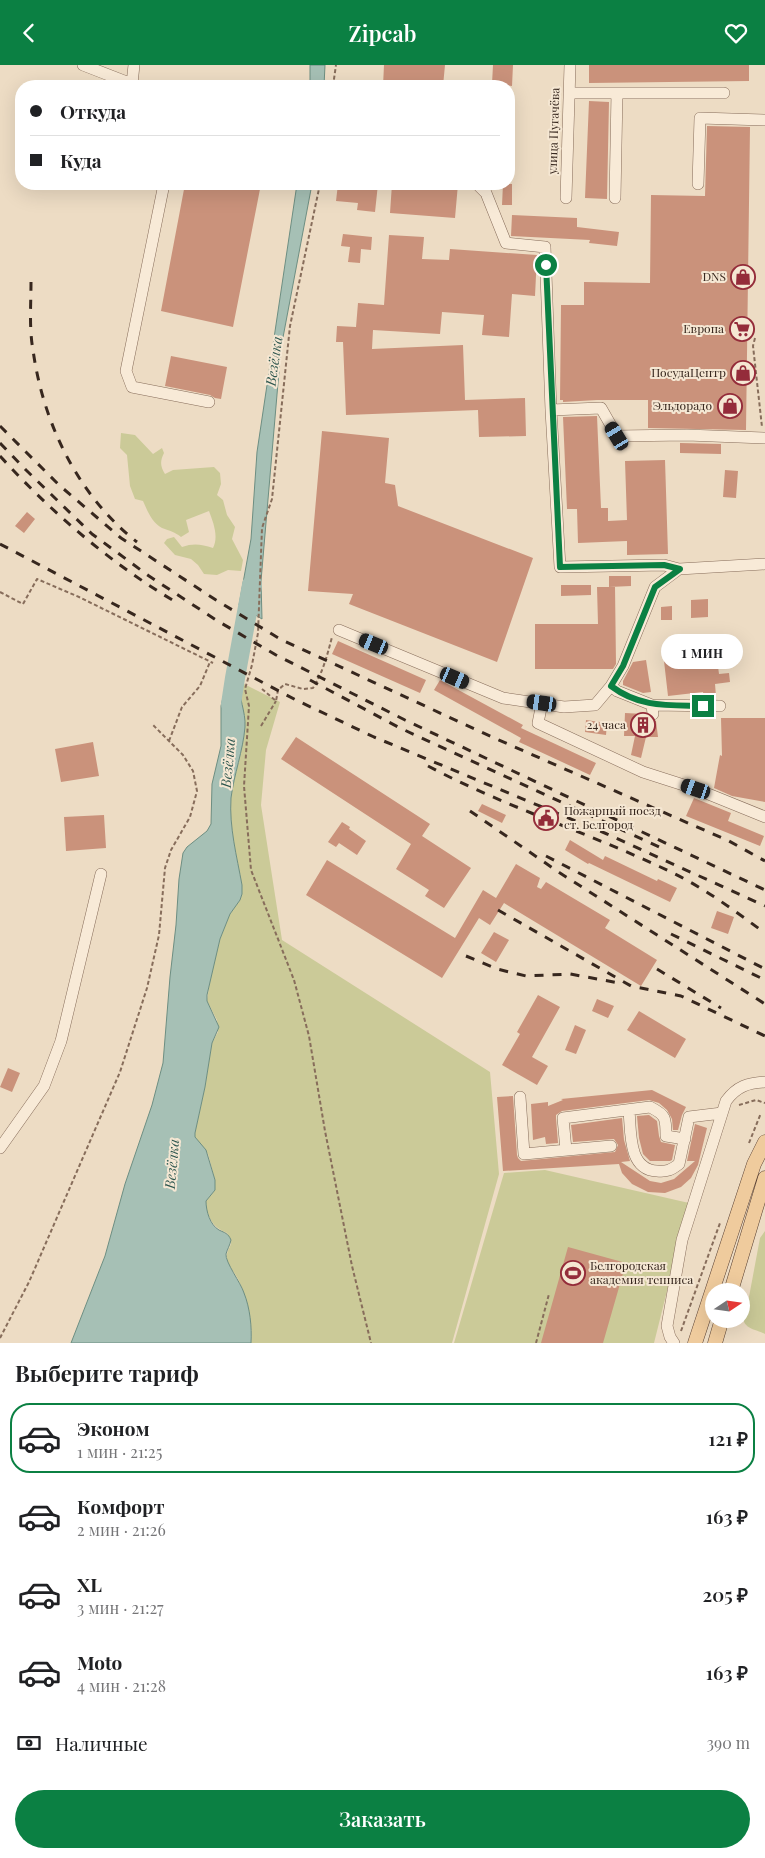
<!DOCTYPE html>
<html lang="ru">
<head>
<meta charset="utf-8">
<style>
  :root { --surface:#fff; --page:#f6f6f6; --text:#202124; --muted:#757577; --line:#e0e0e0; --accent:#0b8043 }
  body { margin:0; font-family:"Playfair Display",serif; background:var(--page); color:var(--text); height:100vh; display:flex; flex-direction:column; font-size:19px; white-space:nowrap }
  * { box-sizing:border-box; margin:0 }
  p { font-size:16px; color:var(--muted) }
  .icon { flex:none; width:28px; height:28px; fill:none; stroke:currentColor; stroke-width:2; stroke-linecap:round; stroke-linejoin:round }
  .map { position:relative; height:1278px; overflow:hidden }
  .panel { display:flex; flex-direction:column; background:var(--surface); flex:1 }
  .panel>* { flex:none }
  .top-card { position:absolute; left:15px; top:15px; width:500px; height:110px; border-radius:20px; box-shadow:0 5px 20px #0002; display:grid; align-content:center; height:110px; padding:0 15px; background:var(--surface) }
  .needle { width:32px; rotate:77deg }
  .buttons { position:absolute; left:705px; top:1218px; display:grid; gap:10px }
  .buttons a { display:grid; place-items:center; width:45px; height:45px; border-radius:50%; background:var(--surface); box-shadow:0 5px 20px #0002; font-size:25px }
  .end { position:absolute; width:22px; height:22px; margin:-11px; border:6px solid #0b8043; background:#fff; box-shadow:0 0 0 2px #fff }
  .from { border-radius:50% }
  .bubble { position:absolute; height:35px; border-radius:18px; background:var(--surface); box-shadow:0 5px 20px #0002; font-size:16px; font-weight:600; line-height:35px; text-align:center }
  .car { position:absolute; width:15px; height:30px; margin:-15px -8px; border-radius:6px; box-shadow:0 0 4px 1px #0007; background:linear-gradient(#222 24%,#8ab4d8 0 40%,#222 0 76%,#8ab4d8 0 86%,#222 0) }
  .top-card b { display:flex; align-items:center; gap:18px; height:48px; font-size:19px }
  .top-card b+b { border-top:1px solid var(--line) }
  .top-card i { width:12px; height:12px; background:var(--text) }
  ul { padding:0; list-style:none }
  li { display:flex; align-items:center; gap:15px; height:70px; margin:0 10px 8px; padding:0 5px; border:2px solid transparent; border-radius:20px }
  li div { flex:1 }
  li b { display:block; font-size:19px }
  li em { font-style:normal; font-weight:600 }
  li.active { border-color:var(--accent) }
  li>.icon { width:45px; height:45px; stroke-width:1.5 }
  h2 { padding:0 15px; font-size:22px; line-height:60px }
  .pay { display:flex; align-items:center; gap:12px; height:55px; padding:0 15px; font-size:19px }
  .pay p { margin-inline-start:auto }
  .primary-button { display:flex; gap:10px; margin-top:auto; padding:10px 15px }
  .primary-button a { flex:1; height:58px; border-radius:30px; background:var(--accent); color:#fff; font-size:20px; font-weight:600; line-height:58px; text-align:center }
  header { display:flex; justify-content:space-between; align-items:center; height:65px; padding:0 15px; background:var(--accent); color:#fff; font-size:22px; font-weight:600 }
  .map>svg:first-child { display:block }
  .green { fill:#cbca98 }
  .water { fill:#a6c0b5; stroke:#6d8e82 }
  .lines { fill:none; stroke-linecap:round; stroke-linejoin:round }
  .river { stroke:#a6c0b5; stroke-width:20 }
  .building { fill:#ca927b }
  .minor-casing { stroke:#876d5b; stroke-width:12 }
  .major-casing { stroke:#553c2f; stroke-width:15 }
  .path { stroke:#876d5b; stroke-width:2; stroke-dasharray:4 2.5; stroke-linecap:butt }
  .minor { stroke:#f8ead7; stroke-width:11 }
  .major { stroke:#efcb9d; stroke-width:14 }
  .rail { stroke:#37271e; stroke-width:3; stroke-dasharray:9 9; stroke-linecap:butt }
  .route { stroke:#0b8043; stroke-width:6 }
  .labels { text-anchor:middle; stroke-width:4; stroke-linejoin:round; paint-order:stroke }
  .street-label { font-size:12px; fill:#37271e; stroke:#f5e7d3 }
  .poi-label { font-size:12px; fill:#37271e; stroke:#f5e7d3; text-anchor:end }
  .water-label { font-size:14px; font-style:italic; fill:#2e574f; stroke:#f5e7d3 }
</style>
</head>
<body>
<header><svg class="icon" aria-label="back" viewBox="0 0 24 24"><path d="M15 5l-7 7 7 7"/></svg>Zipcab<svg class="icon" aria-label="heart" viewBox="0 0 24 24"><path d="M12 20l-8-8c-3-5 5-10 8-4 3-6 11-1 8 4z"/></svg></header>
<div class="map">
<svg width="765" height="1278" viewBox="0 0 765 1278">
  <rect width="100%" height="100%" fill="#eddcc4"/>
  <path class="green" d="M121 368 135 370 153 389 162 383 164 388C160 396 160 401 165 409L173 405 214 402 220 408 221 419 217 430 223 435 227 450 235 462 232 474 243 495 241 506 228 505 217 510 204 509 198 500 191 494 175 490 164 478 167 474 174 472 182 482C193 478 201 479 213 483 219 471 213 457 209 446L186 455 189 467 181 472C175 467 170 466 162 463 152 458 147 445 143 436L135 434 130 421 127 390 120 383Z
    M240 617 280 637 266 685 261 740 282 875 490 1007 499 1109 452 1278H251C253 1256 247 1233 238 1214 234 1206 228 1202 227 1193 226 1188 229 1184 231 1179L227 1168C213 1163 206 1151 206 1136L215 1125V1115L208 1089 195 1072V1068L205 1022 212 978 218 967 217 955 207 936 210 915 220 874 230 849 240 835 242 829V820C237 792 229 762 231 733 234 709 243 686 245 662 246 646 238 633 240 617Z
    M545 1105 689 1138 654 1278H454L504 1108Z
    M765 1166V1269C756 1264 746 1265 743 1254L746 1248 760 1173Z"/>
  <path class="water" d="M310 0H325L324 21H310Z
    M297 119H312L281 283 261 516 262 554 239 540 251 474 257 387Z
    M228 612 235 613 240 617C238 633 246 646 245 662 243 686 234 709 231 733 229 762 237 792 242 820V829L240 835 230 849 220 874 207 930V936L219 962 212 978 205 1022 195 1068V1072L206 1085 215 1115V1125L206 1136C206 1146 210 1160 219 1165 225 1168 228 1168 231 1175 230 1180 227 1185 226 1189 225 1197 241 1218 244 1228 250 1243 252 1262 251 1278H71L105 1191 125 1119 152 1040 163 998 170 912 176 860 179 814 183 788 187 782 207 766 211 759 212 719 221 681V641Z"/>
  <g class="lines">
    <path class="river" d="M231 639 235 613 252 520"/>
  </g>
  <path class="building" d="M384 0H445L443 21H383Z
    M493 0H513L512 21 492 19Z
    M589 0H749V16L589 18Z
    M589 36 609 37 607 134 585 133Z
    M707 61 750 62 746 365 648 363V335H597L563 337V335H560L561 240H584V217L650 218 651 130 705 131Z
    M185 119H261L233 262 161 246Z
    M338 119H378L375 147 357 145 358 138 336 136Z
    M392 119H458L455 153 390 148Z
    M503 119H512V140H502Z
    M512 150 577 153V162L619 167 617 181 589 178 590 175 511 171Z
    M343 169 372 172 371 185 361 184 360 198 348 197 350 182 341 181Z
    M389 170 424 172 422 194 449 195 450 184 537 190 535 231 512 229 509 272 482 270 484 250 442 247 440 269 373 265 372 284 463 280 465 335 525 333 526 371 479 372 478 345 346 350 343 277H336L337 261 356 262 358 238 384 240Z
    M171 291 227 302 221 334 215 333 210 330 165 321Z
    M597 351 601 443H608V456L627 455 625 396 665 395 668 489 627 490V476L578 478 577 444H567L563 352Z
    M322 366 389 373 385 418 395 420 398 441 533 493 497 597 349 539 353 529 308 526Z
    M680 378 721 379V389L680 388Z
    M725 405 738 406 736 433 723 432Z
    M27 447 35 454 24 468 15 461Z
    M609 511H631V521L609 522Z
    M561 520H591V530L561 531Z
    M597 522H615L616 599 613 604H535V559H598Z
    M708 534V552L691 553V535Z
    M672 541V555H661V542Z
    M338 576 426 615 420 628 332 589Z
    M688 594V598L717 594 719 609 729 608 730 617 715 619 716 631 704 633 703 627 668 631 664 596Z
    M646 595 651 627 643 628 623 620V616L633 597Z
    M440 615 523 660 521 663 596 698 590 710 519 677 521 673 434 625Z
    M625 648 645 649 650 656H656L658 672H646L641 693 631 690 635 671H624Z
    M721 653H765V737L732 731 714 723 720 690 722 691Z
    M586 655 607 658 606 670 585 667Z
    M296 672 430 759 422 771 471 803 444 843 425 831 429 825 396 804 411 779 281 694Z
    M93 677 99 711 61 717 55 684Z
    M694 733 731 748 728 756 764 771 760 781 686 751Z
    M482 739 506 750 502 758 478 746Z
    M104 750 106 783 66 786 64 752Z
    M342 757 350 762 349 764 366 776 357 790 339 778 336 782 328 777Z
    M570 775 603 795 605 791 657 816 658 814 677 823 670 837 589 798 588 799 565 785Z
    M327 795 455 873 483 825 496 833 516 799 540 813 537 822 541 824 546 817 610 855 605 863 657 895 641 921 504 838 490 860 479 853 442 913 306 830Z
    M717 846 734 852 728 869 711 863Z
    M494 867 509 875 496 897 481 888Z
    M538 930 560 942 532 992 548 1001 537 1020 502 1000 520 969 517 967Z
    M597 934 614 941 608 953 592 946Z
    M639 946 686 974 675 993 627 965Z
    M575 960 586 965 576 989 565 985Z
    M8 1003 20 1008 12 1027 0 1022Z
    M652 1025 686 1042 682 1050 678 1065H673L672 1054 667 1045 659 1038 649 1035 562 1046 556 1050V1053L558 1078 546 1079 545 1072 533 1075 531 1039 548 1037V1041L563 1035 561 1034Z
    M513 1031 517 1090 518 1093 521 1096 615 1087 618 1080 614 1074 573 1077 571 1060 622 1053 624 1075 630 1096 621 1097 650 1116 661 1118 674 1114 695 1096H687L695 1059 707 1063 698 1100 691 1113 681 1122 665 1128 648 1127 632 1119 622 1108 619 1099 503 1106 497 1032Z
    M649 1050 657 1056 659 1071 661 1077 675 1080 672 1095 670 1096H650L643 1089 639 1073 637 1051Z
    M568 1182 626 1198 603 1278H541Z"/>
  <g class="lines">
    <defs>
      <path id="minor" d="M83 0 137 21
        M132 19 134 0
        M569 28H724
        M164 119 126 306 132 322 209 337
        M477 119 486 128 506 178 545 182 551 345
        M698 119 700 53 765 55
        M566 133 570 0
        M615 133 617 28
        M765 373 687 370 617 371 601 343 551 345 560 502 664 500 679 504 765 499
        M339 565 503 633 564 642 595 640 611 621 623 601 655 522 679 504
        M611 621 617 626 652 640
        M542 638 538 658 643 707 696 724 765 752
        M653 649 652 640 720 641
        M520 1032 524 1089 611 1081
        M629 1045C631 1067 628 1105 657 1106 667 1107 671 1105 679 1099L689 1052 722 1048
        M0 1083 44 1021 61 976 101 809
        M566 1085 563 1053 650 1042C666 1050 666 1053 666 1071L685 1074
        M674 1278 670 1272 667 1261 682 1175 726 1036C737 1021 748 1018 765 1017"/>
      <path id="major" d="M731 1226 765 1113
        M695 1278 754 1099 765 1077
        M715 1278 722 1254"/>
    </defs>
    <use href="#minor" class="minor-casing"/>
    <use href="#major" class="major-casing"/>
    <path class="path" d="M333 21 336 0
      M320 119 290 261 272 434 262 463 258 568 252 600 245 624 249 641 244 721 251 805 294 915 309 971 325 1066 352 1201 371 1278
      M755 273 753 281 762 362
      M0 527 23 539 37 514 79 532 213 598
      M262 624 276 636 278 625 285 619 303 624 313 623C323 607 327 591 332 572
      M261 661 276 636
      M169 676 182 642 200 621 210 597
      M739 1040 756 1035 765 1038
      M749 1078 761 1048
      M681 1266 720 1158
      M0 1273 29 1217 120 1007 147 923 159 870 165 803 171 785 190 752 197 726 193 706 183 690 153 660
      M536 1278 549 1229"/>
    <use href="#minor" class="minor"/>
    <use href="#major" class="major"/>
    <path class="rail" d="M31 217C31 239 29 263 33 285 43 358 78 431 137 477
      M0 361 59 420 121 473 216 535 280 574 492 672 729 776 765 796
      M0 378 26 405 92 469 149 511 216 555 276 590 405 655 765 825
      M0 391C51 447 109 497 174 536
      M0 479 296 635 374 672 607 769 765 841
      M310 615 400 663 659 782
      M428 701C507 743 593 769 673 808 706 824 736 847 765 868
      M470 746 560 808 765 939
      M546 791 765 904
      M498 845 631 921 681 931 765 971
      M671 869 765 915
      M466 891 497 904 526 911 570 909 619 918
      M657 904 721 943"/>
  </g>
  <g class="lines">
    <path class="route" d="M546 200 560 502 664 500 680 504 655 522 623 601 611 621C640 643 669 640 703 641"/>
  </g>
  <defs>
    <symbol id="shop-ring" viewBox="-11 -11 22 22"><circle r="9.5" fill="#f5e7d3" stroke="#942c3a" stroke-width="1.5"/><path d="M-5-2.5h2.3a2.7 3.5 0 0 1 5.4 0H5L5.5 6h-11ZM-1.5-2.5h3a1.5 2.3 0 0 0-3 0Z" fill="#942c3a"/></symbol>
    <symbol id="supermarket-ring" viewBox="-11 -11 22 22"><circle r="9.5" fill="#f5e7d3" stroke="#942c3a" stroke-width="1.5"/><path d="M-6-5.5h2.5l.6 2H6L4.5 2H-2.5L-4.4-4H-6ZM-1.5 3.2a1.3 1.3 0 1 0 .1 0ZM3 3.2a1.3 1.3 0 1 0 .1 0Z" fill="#942c3a"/></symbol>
    <symbol id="building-ring" viewBox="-11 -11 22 22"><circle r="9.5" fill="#f5e7d3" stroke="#942c3a" stroke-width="1.5"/><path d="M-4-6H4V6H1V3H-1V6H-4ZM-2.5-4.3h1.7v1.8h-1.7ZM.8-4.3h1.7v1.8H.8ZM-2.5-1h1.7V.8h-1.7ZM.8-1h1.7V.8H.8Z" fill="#942c3a"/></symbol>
    <symbol id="civic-ring" viewBox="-11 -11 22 22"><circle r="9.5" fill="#f5e7d3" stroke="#942c3a" stroke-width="1.5"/><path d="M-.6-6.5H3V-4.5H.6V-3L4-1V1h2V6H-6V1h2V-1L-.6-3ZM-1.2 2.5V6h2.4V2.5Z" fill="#942c3a"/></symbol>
    <symbol id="stadium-ring" viewBox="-11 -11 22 22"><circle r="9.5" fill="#f5e7d3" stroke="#942c3a" stroke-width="1.5"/><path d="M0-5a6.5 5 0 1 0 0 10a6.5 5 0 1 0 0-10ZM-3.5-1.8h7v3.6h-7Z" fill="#942c3a"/></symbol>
  </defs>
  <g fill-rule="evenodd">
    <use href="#shop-ring" x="729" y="198" width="28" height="28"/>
    <use href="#supermarket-ring" x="728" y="250" width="28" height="28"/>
    <use href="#shop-ring" x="729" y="294" width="28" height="28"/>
    <use href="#shop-ring" x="716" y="327" width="28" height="28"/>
    <use href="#building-ring" x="629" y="646" width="28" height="28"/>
    <use href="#civic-ring" x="532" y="739" width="28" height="28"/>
    <use href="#stadium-ring" x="559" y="1194" width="28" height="28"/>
  </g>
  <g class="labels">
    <g class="street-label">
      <text transform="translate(554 66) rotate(-88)" y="4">улица Пугачёва</text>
    </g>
    <g class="poi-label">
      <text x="726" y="216">DNS</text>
      <text x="724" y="268">Европа</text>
      <text x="726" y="312">ПосудаЦентр</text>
      <text x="712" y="345">Эльдорадо</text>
      <text x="626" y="664">24 часа</text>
      <text x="564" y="750" text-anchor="start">Пожарный поезд<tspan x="564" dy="14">ст. Белгород</tspan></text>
      <text x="590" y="1205" text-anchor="start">Белгородская<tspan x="590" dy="14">академия тенниса</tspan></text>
    </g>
    <g class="water-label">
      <text transform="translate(274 296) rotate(-82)" y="5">Везёлка</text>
      <text transform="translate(228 698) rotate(-85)" y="5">Везёлка</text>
      <text transform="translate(172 1099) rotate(-85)" y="5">Везёлка</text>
    </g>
  </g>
</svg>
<div class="buttons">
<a><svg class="needle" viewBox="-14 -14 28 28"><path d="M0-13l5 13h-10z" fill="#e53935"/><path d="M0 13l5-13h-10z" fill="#757577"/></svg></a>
</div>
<i class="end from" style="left:546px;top:200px"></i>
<i class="end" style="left:703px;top:641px"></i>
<div class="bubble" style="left:661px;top:569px;width:82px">1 мин</div>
<i class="car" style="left:617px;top:371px;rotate:329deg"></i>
<i class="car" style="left:374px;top:579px;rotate:292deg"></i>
<i class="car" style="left:455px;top:613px;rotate:113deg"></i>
<i class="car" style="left:542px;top:638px;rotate:278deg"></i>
<i class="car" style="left:696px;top:724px;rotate:289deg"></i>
<div class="top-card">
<b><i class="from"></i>Откуда</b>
<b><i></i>Куда</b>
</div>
</div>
<section class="panel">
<h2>Выберите тариф</h2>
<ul>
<li class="active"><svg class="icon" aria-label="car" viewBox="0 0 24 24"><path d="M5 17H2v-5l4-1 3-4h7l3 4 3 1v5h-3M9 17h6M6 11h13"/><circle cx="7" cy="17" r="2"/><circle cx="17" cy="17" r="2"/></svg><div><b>Эконом</b><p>1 мин · 21:25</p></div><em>121 ₽</em></li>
<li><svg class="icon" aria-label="car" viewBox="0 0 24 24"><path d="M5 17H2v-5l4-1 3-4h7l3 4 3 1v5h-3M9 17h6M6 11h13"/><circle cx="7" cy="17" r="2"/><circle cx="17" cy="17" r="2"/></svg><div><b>Комфорт</b><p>2 мин · 21:26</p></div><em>163 ₽</em></li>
<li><svg class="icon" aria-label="car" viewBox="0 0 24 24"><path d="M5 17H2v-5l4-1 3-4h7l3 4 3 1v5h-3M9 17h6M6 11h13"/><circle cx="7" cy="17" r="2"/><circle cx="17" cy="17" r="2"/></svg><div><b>XL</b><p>3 мин · 21:27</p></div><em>205 ₽</em></li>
<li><svg class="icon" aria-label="car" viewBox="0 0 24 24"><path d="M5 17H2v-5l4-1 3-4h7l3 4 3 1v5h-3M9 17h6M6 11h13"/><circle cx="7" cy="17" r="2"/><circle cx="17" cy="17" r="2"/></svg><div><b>Moto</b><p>4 мин · 21:28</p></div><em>163 ₽</em></li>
</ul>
<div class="pay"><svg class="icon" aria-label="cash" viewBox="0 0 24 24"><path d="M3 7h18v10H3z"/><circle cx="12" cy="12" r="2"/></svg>Наличные<p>390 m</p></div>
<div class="primary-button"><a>Заказать</a></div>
</section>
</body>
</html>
